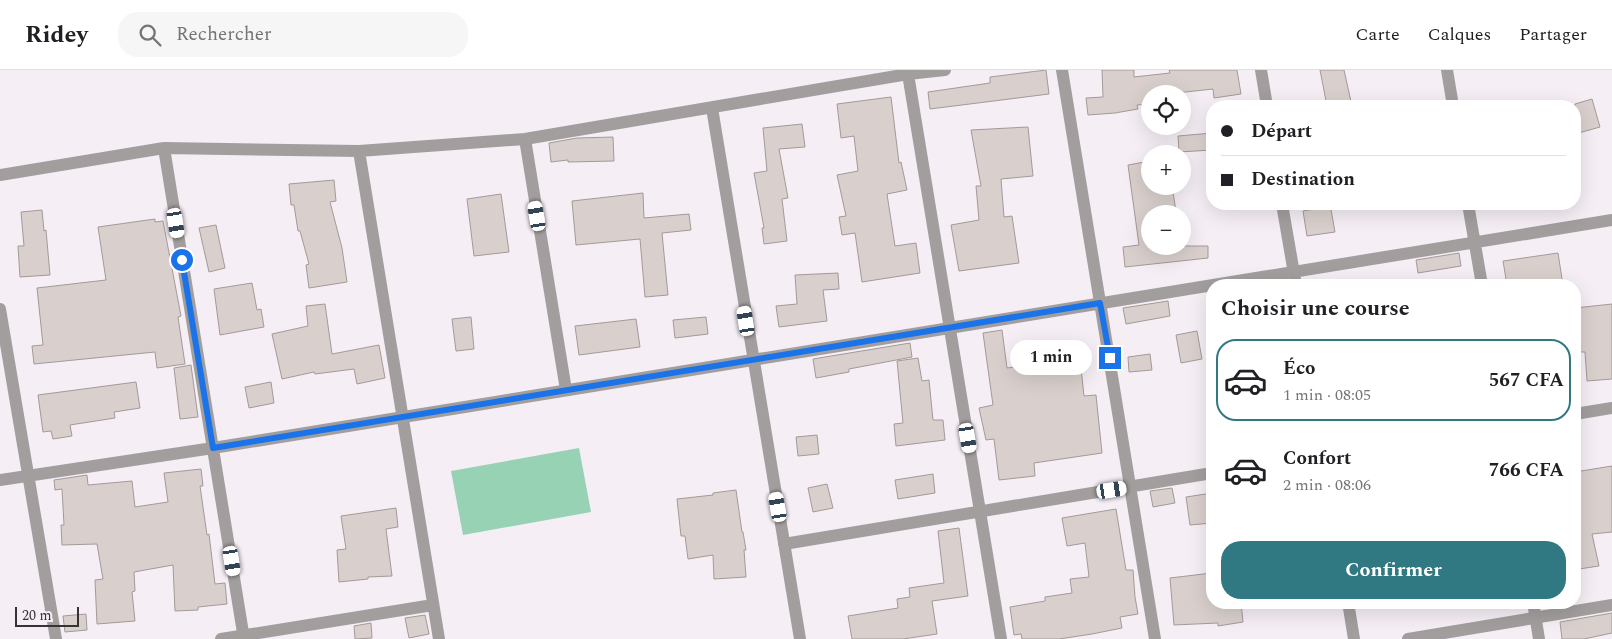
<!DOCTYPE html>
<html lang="fr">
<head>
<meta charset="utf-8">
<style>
  :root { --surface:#fff; --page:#f6f6f6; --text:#202124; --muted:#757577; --line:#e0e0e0; --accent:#307882 }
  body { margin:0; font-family:Spectral,serif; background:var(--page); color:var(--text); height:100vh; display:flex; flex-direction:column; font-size:19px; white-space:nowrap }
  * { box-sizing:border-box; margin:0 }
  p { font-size:16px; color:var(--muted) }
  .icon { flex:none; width:28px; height:28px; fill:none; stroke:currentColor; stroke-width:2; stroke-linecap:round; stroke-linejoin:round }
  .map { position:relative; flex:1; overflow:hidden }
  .side { position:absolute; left:1206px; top:209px; width:375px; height:330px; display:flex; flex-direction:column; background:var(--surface); border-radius:20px; box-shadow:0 5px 20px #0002 }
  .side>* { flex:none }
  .banner { position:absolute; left:1206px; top:30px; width:375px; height:110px; border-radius:20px; box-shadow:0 5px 20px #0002; display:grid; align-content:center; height:110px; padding:0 15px; background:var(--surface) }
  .controls { position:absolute; left:1141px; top:15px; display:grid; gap:10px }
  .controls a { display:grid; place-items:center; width:50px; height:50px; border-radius:50%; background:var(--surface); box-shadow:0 5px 20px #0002; font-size:25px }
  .scale { position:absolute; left:15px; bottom:12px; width:64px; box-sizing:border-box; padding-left:5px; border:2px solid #363335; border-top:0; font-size:14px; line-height:18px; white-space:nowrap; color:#363335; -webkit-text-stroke:4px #f5eef5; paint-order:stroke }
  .end { position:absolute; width:22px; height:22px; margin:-11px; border:6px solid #1a73e8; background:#fff; box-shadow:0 0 0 2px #fff }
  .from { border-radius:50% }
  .bubble { position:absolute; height:35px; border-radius:18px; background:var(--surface); box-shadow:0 5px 20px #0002; font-size:16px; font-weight:700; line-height:35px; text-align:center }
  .car { position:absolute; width:15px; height:30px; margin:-15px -8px; border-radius:6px; box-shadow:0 0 4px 1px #0007; background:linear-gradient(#fff 24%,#345 0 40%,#fff 0 76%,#345 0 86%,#fff 0) }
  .banner b { display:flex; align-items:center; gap:18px; height:48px; font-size:19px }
  .banner b+b { border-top:1px solid var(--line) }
  .banner i { width:12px; height:12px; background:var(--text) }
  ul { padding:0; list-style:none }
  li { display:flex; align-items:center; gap:15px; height:82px; margin:0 10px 8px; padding:0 5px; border:2px solid transparent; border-radius:20px }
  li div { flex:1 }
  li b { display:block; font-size:19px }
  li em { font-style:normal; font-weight:700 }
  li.selected { border-color:var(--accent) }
  li>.icon { width:45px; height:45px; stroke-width:1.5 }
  h2 { padding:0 15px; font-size:22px; line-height:60px }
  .primary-button { display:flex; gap:10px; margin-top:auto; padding:10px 15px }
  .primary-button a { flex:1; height:58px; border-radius:20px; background:var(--accent); color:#fff; font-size:20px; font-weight:700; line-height:58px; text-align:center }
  header { display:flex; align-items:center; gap:30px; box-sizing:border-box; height:70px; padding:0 25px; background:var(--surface); border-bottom:1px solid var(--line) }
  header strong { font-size:24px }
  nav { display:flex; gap:28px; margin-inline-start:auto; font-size:18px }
  .search { width:350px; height:45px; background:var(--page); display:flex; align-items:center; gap:12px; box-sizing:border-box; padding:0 18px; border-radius:20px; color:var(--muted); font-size:19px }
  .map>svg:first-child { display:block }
  .green { fill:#97d2b5 }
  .building { fill:#d9d0cd; stroke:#a39a98 }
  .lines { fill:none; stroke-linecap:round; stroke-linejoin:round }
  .street { stroke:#a29e9d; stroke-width:12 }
  .route { stroke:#1a73e8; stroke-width:6 }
</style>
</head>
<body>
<header>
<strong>Ridey</strong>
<div class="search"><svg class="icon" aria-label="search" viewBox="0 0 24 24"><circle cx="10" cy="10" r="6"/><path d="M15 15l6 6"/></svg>Rechercher</div>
<nav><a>Carte</a><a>Calques</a><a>Partager</a></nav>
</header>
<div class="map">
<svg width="1612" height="569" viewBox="0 0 1612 569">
  <rect width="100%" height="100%" fill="#f5eef5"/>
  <path class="green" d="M579 378 591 442 463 465 451 401Z"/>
  <path class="building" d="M1046 0 1049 24 930 39 928 22 990 13V7Z
    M1102 0H1134V7L1170 3 1169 0H1237L1241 24 1214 28 1213 19 1167 24H1150V34L1137 35 1138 39 1115 43 1088 45 1086 28 1103 27Z
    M1320 0H1344L1352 36H1327Z
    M891 27 899 93 901 92 907 120 887 124 895 176 916 173 920 203 862 212 855 163 842 165 839 147 846 146 837 105 858 101 854 66 841 68 837 34Z
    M1592 29 1600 57 1575 64V34Z
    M802 54 805 77 779 79 788 128 782 129 787 171 764 174 762 158H764L754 103 767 101 763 58Z
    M1028 57 1033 106 1001 109 1004 147 1012 146 1019 193 959 201 951 155 979 150 976 116H981L971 60Z
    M1212 63V80L1179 82 1178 66Z
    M613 67 614 91 568 92V90L551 92 549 73 577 68Z
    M1150 91V116H1172L1176 141 1150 144V176H1208V188L1125 197 1123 177 1139 175 1128 95Z
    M334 110 336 131 330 132 342 178 347 212 309 218 306 195 309 194 300 161H298L294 135H291L289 114Z
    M643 123 644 148 689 144 691 160 662 163 668 225 645 227 640 169 576 175 572 131Z
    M501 124 509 182 474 186 467 129Z
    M1313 134H1330L1335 162 1307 166 1303 141 1314 139Z
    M42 140 44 161 46 160 50 205 20 207 18 176H24L21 142Z
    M155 149V152L163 151 181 246 178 247 185 294 157 298 155 282 34 294 32 276 43 275 37 218 106 210 98 157Z
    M216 155 225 198 209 202 199 158Z
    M1459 183 1461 196 1418 203 1416 190Z
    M1558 183 1563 215H1507L1503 191Z
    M838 203 839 219 823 220 827 251 779 257 776 236 797 234 795 205Z
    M252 213 257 240 261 239 264 257 220 265 214 219Z
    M1168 231 1170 246 1126 254 1123 238Z
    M325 234 332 284 379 275 385 308 357 314 354 299 315 304 314 302 282 309 272 264 308 256 306 236Z
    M1612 234V309L1587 311 1585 282H1580L1575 238Z
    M471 247 474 279 456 281 452 249Z
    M706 247 708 264 675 268 673 250Z
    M636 249 640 277 579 285 575 256Z
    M1002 260 1007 298 1031 295 1032 304 1081 298 1084 326 1096 325 1102 383 1034 393 1035 406 999 410 994 369 986 370 979 338 993 335 983 263Z
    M1197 261 1202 289 1181 293 1176 265Z
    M910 273 912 287 849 299V302L816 308 813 289Z
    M1150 284 1152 300 1129 302 1128 287Z
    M918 288 922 311 929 310 933 350H943L945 370 896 376 894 354 903 353 897 291Z
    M191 295 198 347 180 349 174 298Z
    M136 312 140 338 114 342 115 348 70 355 72 366 53 369 51 361 43 362 38 325Z
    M271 312 274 333 249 338 245 317Z
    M817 365 819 384 798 386 796 367Z
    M1612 396V462L1592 464 1599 496 1579 499 1575 481V402Z
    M201 399 203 416H200L207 465 209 464 215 514 225 513 227 534 198 537V540L175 541 173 495 134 502 135 521 132 522 135 551 97 554 95 510 103 509 97 474 62 475 61 455H64L62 419 55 420 54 410 87 405 88 415 132 411 135 437 168 432 164 403Z
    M933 404 935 423 898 429 895 410Z
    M827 414 833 438 813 442 808 418Z
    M1172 418 1175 433 1153 437 1150 421Z
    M736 420 742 462H743L746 480H744L746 507 714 509 713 485 688 489 685 466H681L677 429 713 425V423Z
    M1212 423V453L1190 455 1186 427Z
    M396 438 398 457 386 459 392 506 368 507V509L339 512 337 480 346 479 341 446Z
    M1116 439 1126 500H1133L1135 527 1138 544 1120 547 1122 558 1092 564 1059 569H1022L1021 564 1014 565 1010 537 1045 531V527L1072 523 1070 509 1089 507 1085 473 1067 476 1062 448Z
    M959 458 968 526 932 531 937 564 903 569H852L848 546 898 538 897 529 910 527 909 518 944 513 938 461Z
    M1212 503V532H1241L1243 552 1218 556V553L1174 555 1170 508Z
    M1612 543V563L1584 569H1562L1560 552Z
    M86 544 87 560 65 562 63 546Z
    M425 545 429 564 409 568 405 548Z
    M371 553 372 568 355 569 354 556Z"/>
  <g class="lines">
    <path class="street" d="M1062 0 1155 569
      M1261 0 1267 36
      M1447 0 1453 36
      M908 4 1001 569
      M712 38 800 569
      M525 69 566 320
      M164 78 244 569
      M359 81 439 569
      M0 105 164 78 359 81 525 69 908 4 945 0
      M1282 134 1296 215
      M1468 134 1482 215
      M0 239 56 569
      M1575 344 1612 338
      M0 410 213 378 1612 150
      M784 474 1212 403
      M1348 532 1354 569
      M1533 532 1539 569
      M221 569 433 535
      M1408 569 1612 535"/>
  </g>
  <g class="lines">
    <path class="route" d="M182 190 213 378 1100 233 1110 288"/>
  </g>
</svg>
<div class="controls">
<a><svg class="icon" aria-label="locate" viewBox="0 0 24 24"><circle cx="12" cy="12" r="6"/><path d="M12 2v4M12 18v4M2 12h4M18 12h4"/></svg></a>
<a>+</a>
<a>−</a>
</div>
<div class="scale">20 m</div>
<i class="end from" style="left:182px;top:190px"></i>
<i class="end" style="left:1110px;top:288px"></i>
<div class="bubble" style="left:1010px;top:270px;width:82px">1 min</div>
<i class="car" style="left:537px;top:146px;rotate:350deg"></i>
<i class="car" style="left:176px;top:153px;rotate:171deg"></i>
<i class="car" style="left:746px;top:251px;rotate:351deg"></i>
<i class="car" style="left:968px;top:368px;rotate:170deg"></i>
<i class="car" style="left:1112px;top:420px;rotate:81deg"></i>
<i class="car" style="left:778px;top:437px;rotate:350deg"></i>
<i class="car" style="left:232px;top:491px;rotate:171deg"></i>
<div class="banner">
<b><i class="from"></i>Départ</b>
<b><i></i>Destination</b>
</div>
<section class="side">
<h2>Choisir une course</h2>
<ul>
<li class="selected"><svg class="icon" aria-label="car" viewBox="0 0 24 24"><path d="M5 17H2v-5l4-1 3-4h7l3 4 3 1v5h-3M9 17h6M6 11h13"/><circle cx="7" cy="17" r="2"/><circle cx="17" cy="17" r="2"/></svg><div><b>Éco</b><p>1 min · 08:05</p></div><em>567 CFA</em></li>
<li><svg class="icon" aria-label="car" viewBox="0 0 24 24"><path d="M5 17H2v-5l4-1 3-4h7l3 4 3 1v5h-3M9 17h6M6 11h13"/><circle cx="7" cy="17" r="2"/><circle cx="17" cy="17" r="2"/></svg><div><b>Confort</b><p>2 min · 08:06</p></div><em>766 CFA</em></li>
</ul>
<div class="primary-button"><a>Confirmer</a></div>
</section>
</div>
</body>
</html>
